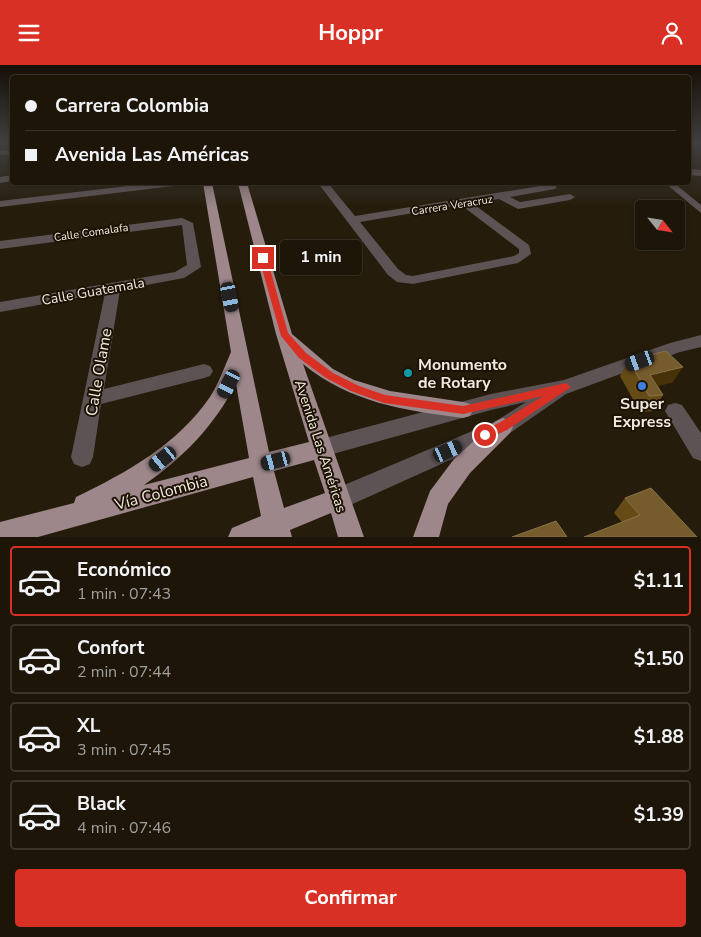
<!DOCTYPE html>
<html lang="es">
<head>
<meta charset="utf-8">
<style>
  :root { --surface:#1c1508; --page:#292216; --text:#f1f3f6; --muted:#a09f9c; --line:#3a3429; --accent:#d93025 }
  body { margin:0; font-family:"Nunito Sans",sans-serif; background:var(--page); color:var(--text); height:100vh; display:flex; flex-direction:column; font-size:19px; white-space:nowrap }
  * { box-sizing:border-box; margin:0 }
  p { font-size:16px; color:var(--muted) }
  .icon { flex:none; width:28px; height:28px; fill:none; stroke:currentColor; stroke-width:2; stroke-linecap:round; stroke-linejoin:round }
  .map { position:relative; height:472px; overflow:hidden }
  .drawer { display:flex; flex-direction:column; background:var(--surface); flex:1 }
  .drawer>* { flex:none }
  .guide { position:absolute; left:10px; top:10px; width:681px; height:110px; border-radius:5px; box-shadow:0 1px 4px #0004,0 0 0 1px var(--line); display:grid; align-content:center; height:110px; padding:0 15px; background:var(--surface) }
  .needle { width:32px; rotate:120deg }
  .buttons { position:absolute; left:635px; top:135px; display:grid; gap:10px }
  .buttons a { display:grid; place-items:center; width:50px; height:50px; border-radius:5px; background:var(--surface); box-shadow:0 1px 4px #0004,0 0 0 1px var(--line); font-size:25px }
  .end { position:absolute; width:22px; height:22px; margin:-11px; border:6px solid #d93025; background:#fff; box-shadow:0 0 0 2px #fff }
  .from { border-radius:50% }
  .bubble { position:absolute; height:35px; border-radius:5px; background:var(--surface); box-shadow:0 1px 4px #0004,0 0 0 1px var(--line); font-size:16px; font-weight:700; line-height:35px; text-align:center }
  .car { position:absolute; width:15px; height:30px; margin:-15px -8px; border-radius:6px; box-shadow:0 0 4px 1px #0007; background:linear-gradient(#222 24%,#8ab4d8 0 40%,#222 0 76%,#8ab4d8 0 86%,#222 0) }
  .guide b { display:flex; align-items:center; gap:18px; height:48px; font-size:19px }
  .guide b+b { border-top:1px solid var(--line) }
  .guide i { width:12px; height:12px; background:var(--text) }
  ul { padding:9px 0 0; list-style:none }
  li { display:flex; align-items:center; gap:15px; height:70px; margin:0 10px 8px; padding:0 5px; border:2px solid var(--line); border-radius:5px }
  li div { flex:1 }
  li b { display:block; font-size:19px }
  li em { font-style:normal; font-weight:700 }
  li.current { border-color:var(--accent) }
  li>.icon { width:45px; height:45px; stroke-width:1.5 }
  .button { display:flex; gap:10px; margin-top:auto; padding:10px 15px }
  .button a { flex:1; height:58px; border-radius:5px; background:var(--accent); color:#fff; font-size:20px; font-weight:700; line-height:58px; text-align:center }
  header { display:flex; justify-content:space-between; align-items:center; height:65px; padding:0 15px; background:var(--accent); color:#fff; font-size:22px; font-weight:700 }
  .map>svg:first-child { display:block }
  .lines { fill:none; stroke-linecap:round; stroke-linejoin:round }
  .minor { fill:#5d5254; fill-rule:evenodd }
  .major { fill:#9d878a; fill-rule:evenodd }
  .wall { fill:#664b17 }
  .shaded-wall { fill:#463109 }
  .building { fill:#765c2d; stroke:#897249 }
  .route { fill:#d93025 }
  .culture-dot { fill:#0f9aa8; stroke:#1d1304; stroke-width:2 }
  .shop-dot { fill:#3f7fe0; stroke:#1d1304; stroke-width:2 }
  .labels { text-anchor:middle; stroke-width:4; stroke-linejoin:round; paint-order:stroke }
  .far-street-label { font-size:11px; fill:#f2eae0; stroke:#1d1304 }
  .street-label { font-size:14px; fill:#f2eae0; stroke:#1d1304 }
  .near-poi-label { font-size:16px; font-weight:bold; fill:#f2eae0; stroke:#1d1304; text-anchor:start }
  .near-street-label { font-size:16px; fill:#f2eae0; stroke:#1d1304 }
</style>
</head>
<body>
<header><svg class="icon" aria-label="menu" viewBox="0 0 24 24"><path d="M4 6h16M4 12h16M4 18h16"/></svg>Hoppr<svg class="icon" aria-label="person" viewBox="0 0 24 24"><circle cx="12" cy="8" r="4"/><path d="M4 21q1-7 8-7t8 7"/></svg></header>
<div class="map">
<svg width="701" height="472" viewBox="0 0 701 472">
  <rect width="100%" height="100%" fill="#261c0b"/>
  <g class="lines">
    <path class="minor" d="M12 85V89L0 90V86Z
      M689 104 701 105V111L689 110Z
      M12 110V116L0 118V112Z
      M153 118H178L173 121 0 142V136Z
      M318 118H328L355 151 552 119 557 122 555 124 510 132 520 137 570 129 575 132 570 135 518 144 499 134 472 138 529 180 531 189 518 198 413 219 397 217 388 210ZM461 140 519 184V188L514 191 413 211 406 210 398 204 360 157Z
      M432 118H443L438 121Z
      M665 118H674L701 140V148Z
      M182 153 193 158 201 202 184 213 120 225 104 324 204 299 210 301 213 306 210 311 204 313 101 339 93 392 90 399 82 402 74 399 71 392 105 228 0 247V237L175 207 187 200 182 160 0 184V176Z
      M701 270V282L680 287 566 329 510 368 346 442 338 446 330 442 326 434 330 426 496 356 526 337 491 345 322 392 314 390 311 383 314 376 491 329 564 315 670 278Z
      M675 338 682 340 701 368V396L693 393 665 346 668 340Z"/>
    <path class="major" d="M203 118H212L269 387 309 377 276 269 238 118H247L292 269 333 304 354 315 390 326 463 337 470 339 473 345 470 351 463 353C403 345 351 338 303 299L364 472H338L331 448 290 465 292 472H228L232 463 261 451 253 412 38 472H0V457L74 438 76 432C126 408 178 379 210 332 219 318 224 303 231 287ZM236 319 249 393 144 420C184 392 213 362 236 319ZM314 395 325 428 284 443 274 406Z
      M503 353 510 356 513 362 510 368 470 408 448 439 439 472H413L430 426 454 394 496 356Z"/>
  </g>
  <path class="wall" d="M629 295 673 317 658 321 663 330 653 346 640 347 620 311Z
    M625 433 697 472 622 457 614 448Z"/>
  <path class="shaded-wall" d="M683 302 673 317 645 325 650 310Z"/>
  <path class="building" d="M666 286 683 302 650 310 663 330 649 331 629 295Z
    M651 423 697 472H584L640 450 625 433Z
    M556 456 567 472H512Z"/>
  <linearGradient id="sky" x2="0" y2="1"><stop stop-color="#150f06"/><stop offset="0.54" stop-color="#41403f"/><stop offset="1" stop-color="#41403f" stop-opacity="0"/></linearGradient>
  <rect width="701" height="143" fill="url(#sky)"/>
  <path class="route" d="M263 191 267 193 288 268 306 288 333 308 359 321 385 330 463 341 566 318 571 322 507 365 485 375 481 373V366L499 358 543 331 463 349 384 338 351 326 326 313 299 293 281 271 259 193Z"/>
  <circle class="culture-dot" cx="408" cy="308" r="5"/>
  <circle class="shop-dot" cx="642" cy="321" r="5"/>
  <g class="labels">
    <g class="far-street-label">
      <text transform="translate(452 140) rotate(-9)" y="4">Carrera Veracruz</text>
      <text transform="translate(91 167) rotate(-8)" y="4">Calle Comalafa</text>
    </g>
    <g class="street-label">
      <text transform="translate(93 226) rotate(-10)" y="5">Calle Guatemala</text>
      <text transform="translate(321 381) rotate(72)" y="5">Avenida Las Américas</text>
    </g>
    <g class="near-poi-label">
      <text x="418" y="305">Monumento<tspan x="418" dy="18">de Rotary</tspan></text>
      <text x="642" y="344" text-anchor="middle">Super<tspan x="642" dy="18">Express</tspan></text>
    </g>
    <g class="near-street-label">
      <text transform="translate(98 307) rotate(-80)" y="6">Calle Olame</text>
      <text transform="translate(161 427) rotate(-15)" y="6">Vía Colombia</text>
    </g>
  </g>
</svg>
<div class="buttons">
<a><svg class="needle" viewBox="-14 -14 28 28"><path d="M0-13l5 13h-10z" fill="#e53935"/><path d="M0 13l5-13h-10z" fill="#a09f9c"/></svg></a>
</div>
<i class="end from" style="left:485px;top:370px"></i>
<i class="end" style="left:263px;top:193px"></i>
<div class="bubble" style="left:280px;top:175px;width:82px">1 min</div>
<i class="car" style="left:230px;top:232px;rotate:169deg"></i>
<i class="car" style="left:640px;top:296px;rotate:250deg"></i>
<i class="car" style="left:229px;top:319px;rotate:207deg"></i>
<i class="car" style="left:448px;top:386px;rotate:66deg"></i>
<i class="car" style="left:163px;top:394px;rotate:231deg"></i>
<i class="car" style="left:276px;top:396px;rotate:255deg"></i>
<div class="guide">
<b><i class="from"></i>Carrera Colombia</b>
<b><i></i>Avenida Las Américas</b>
</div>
</div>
<section class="drawer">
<ul>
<li class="current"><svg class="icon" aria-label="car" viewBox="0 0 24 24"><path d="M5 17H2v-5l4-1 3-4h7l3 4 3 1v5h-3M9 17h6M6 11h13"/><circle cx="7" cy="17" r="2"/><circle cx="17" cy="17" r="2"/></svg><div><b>Económico</b><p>1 min · 07:43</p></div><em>$1.11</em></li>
<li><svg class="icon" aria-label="car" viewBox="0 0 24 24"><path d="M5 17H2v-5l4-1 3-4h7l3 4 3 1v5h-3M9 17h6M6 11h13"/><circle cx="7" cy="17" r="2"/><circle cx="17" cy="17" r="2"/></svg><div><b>Confort</b><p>2 min · 07:44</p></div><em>$1.50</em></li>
<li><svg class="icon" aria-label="car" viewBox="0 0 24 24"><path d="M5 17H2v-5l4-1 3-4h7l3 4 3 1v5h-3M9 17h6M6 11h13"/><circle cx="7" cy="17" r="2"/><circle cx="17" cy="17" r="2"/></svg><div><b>XL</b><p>3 min · 07:45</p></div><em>$1.88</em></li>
<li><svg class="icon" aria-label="car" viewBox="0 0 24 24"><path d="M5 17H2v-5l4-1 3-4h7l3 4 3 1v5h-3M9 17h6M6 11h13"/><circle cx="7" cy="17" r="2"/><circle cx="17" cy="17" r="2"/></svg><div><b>Black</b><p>4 min · 07:46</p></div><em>$1.39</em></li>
</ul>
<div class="button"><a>Confirmar</a></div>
</section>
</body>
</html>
